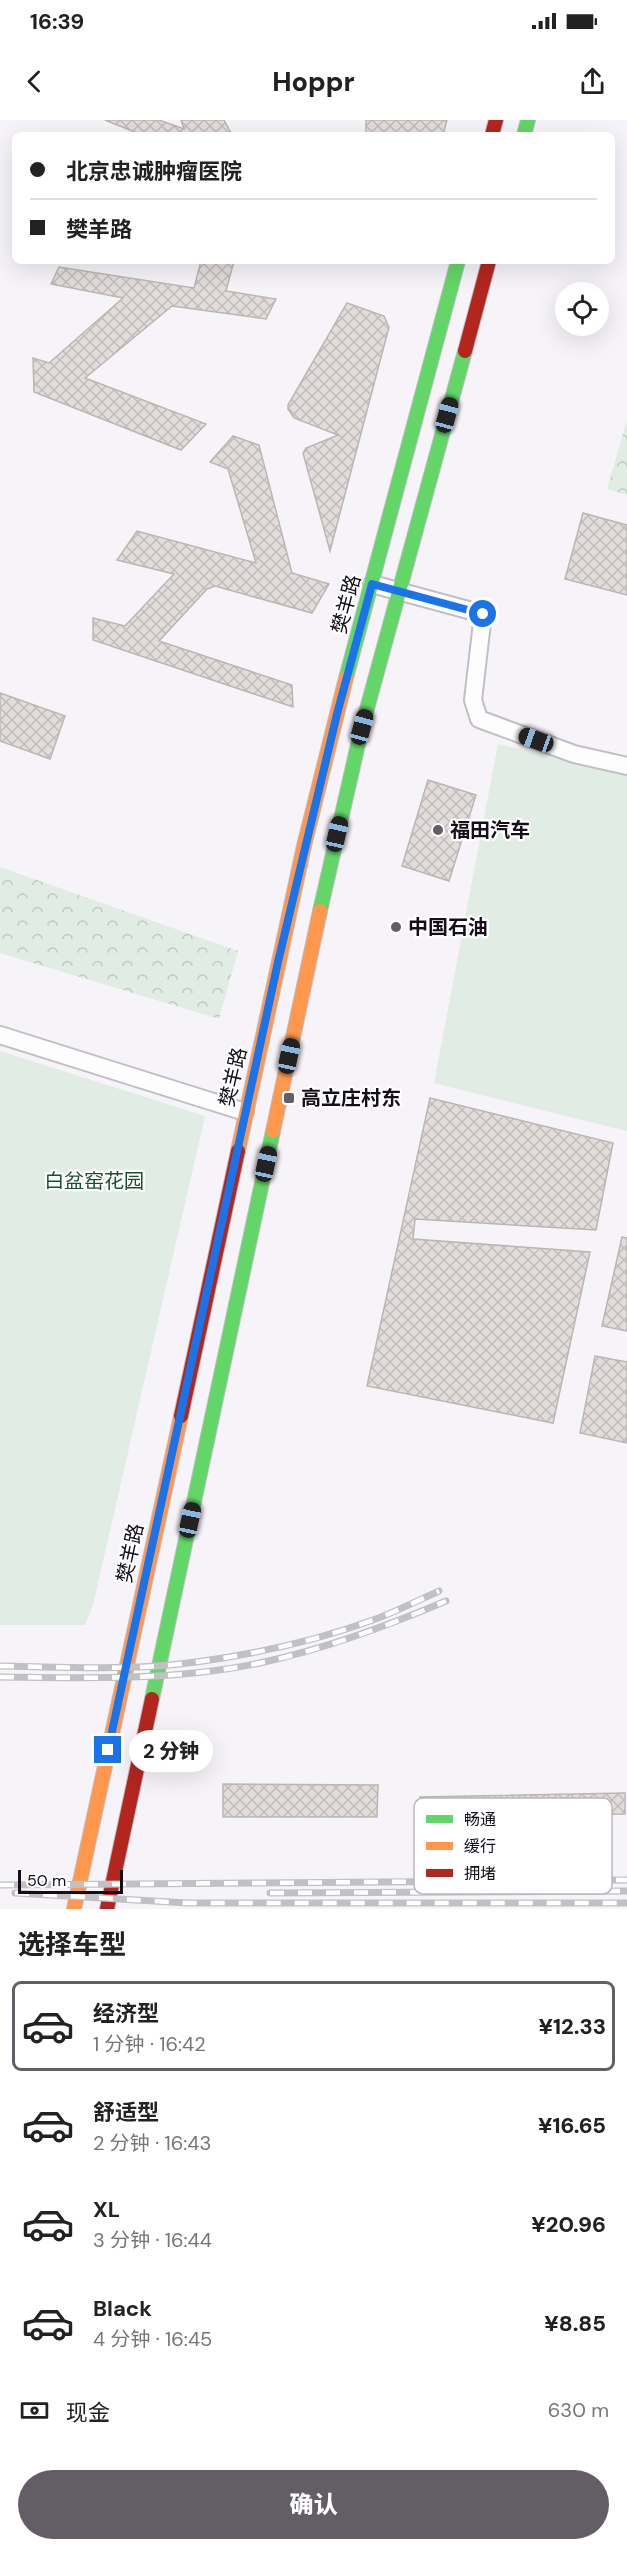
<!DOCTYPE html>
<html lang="zh">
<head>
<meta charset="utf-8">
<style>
  :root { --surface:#fff; --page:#f2f2f2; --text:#222; --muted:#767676; --line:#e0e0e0; --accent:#635e66 }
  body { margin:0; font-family:"DM Sans","Noto Sans SC",sans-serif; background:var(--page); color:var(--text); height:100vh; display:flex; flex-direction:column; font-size:22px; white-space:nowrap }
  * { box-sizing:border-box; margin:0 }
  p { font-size:20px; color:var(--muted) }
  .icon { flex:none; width:33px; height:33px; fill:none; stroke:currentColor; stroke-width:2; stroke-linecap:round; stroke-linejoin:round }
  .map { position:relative; height:1789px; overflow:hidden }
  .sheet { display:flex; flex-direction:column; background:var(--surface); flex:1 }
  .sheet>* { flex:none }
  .guide { position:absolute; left:12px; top:12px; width:603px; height:132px; border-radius:9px; box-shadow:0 6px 24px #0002; display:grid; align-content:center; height:132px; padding:0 18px; background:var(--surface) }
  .tools { position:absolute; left:555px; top:162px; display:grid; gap:12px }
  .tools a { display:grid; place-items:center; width:54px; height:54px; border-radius:50%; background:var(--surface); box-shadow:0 6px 24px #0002; font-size:30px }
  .scale { position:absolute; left:18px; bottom:15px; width:105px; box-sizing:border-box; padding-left:6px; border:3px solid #130e17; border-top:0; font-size:16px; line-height:21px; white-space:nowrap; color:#130e17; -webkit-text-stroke:4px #fff; paint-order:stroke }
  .end { position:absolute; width:27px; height:27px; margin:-14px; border:8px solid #1a73e8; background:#fff; box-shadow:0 0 0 3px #fff }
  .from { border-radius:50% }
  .bubble { position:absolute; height:42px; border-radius:21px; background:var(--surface); box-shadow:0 6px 24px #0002; font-size:20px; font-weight:800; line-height:42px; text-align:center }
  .car { position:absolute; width:18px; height:36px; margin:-18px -9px; border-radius:8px; box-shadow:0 0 4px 2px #0007; background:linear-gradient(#222 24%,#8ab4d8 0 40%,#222 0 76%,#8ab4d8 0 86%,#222 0) }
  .guide b { display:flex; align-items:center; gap:21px; height:57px; font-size:22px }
  .guide b+b { border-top:2px solid var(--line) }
  .guide i { width:15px; height:15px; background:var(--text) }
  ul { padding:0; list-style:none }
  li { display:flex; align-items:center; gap:18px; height:90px; margin:0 12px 9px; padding:0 6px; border:3px solid transparent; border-radius:9px }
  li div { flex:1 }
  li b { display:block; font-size:22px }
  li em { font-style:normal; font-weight:800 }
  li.on { border-color:var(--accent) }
  li>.icon { width:54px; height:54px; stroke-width:1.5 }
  h2 { padding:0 18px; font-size:27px; line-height:72px }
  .pay { display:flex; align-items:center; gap:15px; height:66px; padding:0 18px; font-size:22px }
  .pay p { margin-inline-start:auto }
  .action { display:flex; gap:12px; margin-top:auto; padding:12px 18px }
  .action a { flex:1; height:69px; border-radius:36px; background:var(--accent); color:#fff; font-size:24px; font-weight:800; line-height:69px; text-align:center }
  .status { display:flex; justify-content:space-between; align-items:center; height:42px; padding:0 30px; background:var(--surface); direction:ltr }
  .status svg { height:16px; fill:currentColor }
  header { display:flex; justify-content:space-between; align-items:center; height:78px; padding:0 18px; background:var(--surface); font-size:27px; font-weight:800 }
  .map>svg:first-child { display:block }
  .green { fill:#e0ece4 }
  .forest { fill:url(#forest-crowns) }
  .building { fill:url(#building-cross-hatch); stroke:#bbb6b4; stroke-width:1.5 }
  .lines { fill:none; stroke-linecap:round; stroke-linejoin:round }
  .street-casing { stroke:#c2bec5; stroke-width:20 }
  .fast-casing { stroke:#c2bec5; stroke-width:16 }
  .slow-casing { stroke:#c2bec5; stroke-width:16 }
  .jam-casing { stroke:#c2bec5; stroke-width:16 }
  .street { stroke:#fefdfe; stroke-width:16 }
  .fast { stroke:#63d668; stroke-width:14 }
  .slow { stroke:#ff974d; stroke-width:14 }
  .jam { stroke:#b3261e; stroke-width:14 }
  .rail-casing { stroke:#c1c0c3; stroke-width:7 }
  .rail { stroke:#fff; stroke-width:4.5; stroke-dasharray:14; stroke-linecap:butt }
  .route { stroke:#1a73e8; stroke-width:8 }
  .poi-dot { fill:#635e66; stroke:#fff; stroke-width:2 }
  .labels { text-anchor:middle; stroke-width:4.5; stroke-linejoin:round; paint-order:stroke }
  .street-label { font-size:20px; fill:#130e17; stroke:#fff }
  .poi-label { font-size:20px; font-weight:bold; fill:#130e17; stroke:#fff; text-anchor:start }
  .park-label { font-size:20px; fill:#1c4f2e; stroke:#fff }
  .key { fill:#fff; stroke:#b8b7b9; stroke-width:1.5 }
  .key-label { font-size:16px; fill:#130e17 }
</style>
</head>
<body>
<div class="status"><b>16:39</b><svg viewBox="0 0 49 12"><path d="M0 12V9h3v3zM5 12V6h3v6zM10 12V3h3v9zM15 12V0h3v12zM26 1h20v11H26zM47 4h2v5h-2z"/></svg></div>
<header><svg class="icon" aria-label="back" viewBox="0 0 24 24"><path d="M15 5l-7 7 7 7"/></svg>Hoppr<svg class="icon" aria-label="share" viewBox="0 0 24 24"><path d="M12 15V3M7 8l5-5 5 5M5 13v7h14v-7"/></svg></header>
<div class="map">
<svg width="627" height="1789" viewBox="0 0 627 1789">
  <defs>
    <pattern id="forest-crowns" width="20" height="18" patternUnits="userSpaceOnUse" patternTransform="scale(1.5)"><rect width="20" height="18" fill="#e0ece4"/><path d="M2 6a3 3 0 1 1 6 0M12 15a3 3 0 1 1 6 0" fill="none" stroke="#bfc9c3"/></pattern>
    <pattern id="building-cross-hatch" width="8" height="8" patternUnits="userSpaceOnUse" patternTransform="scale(1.5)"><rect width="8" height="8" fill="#e2dddb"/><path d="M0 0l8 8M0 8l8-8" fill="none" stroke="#c1bcbb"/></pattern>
  </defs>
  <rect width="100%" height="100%" fill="#f7f4f9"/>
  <path class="green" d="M498 624 627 654V1011L434 963Z
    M0 931 205 996 93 1485 85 1505H0Z"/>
  <path class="forest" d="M627 300V375L607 369Z
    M0 747 238 831 219 899 0 833Z"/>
  <path class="building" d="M105 0H159L184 9 181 0H224L232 15H142Z
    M366 0H447L443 15H366Z
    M201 141H234L226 171 276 179 266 199 172 186 85 258 206 304 181 330 34 272 33 238 49 243 123 178 51 164 59 147 194 168Z
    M347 183 384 196 389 207 330 431 303 333 306 328 338 315 294 298 288 289V285Z
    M233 316 259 325 292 453 329 464 312 493 215 466 207 469 159 521 292 565 293 587 93 520V498L125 506 174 454 117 440 137 411 256 443 228 349 210 342Z
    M583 393 627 405V475L565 459Z
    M0 573 65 596 50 639 0 621Z
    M428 660 476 675 449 761 402 746Z
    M430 978 613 1023 596 1110 415 1099 413 1119 590 1132 553 1303 367 1266Z
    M622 1117 627 1118V1211L602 1206Z
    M595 1236 627 1242V1323L580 1313Z
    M223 1664 378 1665 377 1697H223Z
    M625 1673V1694L421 1698 420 1677Z"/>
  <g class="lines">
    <defs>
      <path id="street" d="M372 464 483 494 473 580 479 599 574 634 627 646
        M0 915 245 992"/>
      <path id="fast" d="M524 15 528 0
        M346 558 458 141
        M320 791 362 607 465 231
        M152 1579 273 1011"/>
      <path id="slow" d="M273 1011 320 791
        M238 1031 304 726 346 558
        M74 1789 181 1296"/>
      <path id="jam" d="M492 15 496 0
        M465 231 489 141
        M181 1296 238 1031
        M107 1789 152 1579"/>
    </defs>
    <use href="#street" class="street-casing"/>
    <use href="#fast" class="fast-casing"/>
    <use href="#slow" class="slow-casing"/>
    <use href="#jam" class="jam-casing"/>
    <use href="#street" class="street"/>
    <use href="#fast" class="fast"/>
    <use href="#slow" class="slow"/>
    <use href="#jam" class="jam"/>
    <defs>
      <path id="rail" d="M0 1546C64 1547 132 1551 196 1542 256 1534 315 1521 373 1500 395 1492 417 1481 439 1471
        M0 1557C87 1558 179 1561 264 1542 328 1528 387 1506 446 1481
        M0 1765 627 1760
        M15 1773 188 1783H627
        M270 1773 627 1771"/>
    </defs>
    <use href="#rail" class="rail-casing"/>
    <use href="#rail" class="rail"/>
  </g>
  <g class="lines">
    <path class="route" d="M108 1630 278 842 337 594 372 464 483 494"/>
  </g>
  <g class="poi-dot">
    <circle cx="438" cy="710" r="6"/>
    <circle cx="396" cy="807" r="6"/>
    <rect x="283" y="972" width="12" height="12" rx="3"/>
  </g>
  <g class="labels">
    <g class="street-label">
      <text transform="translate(346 484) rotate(-75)" y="7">樊羊路</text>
      <text transform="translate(233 957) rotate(-77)" y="7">樊羊路</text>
      <text transform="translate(130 1433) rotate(-78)" y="7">樊羊路</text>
    </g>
    <g class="poi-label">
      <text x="450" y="717">福田汽车</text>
      <text x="408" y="814">中国石油</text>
      <text x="301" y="985">高立庄村东</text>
    </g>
    <g class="park-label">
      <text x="94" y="1068">白盆窑花园</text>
    </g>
  </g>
  <rect x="414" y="1678" width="198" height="96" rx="9" class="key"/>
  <rect x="426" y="1695" width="27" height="8" fill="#63d668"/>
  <rect x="426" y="1722" width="27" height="8" fill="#ff974d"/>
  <rect x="426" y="1749" width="27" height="8" fill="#b3261e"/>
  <g class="key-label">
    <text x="464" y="1705">畅通</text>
    <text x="464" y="1732">缓行</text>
    <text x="464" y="1759">拥堵</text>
  </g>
</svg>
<div class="tools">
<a><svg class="icon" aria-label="locate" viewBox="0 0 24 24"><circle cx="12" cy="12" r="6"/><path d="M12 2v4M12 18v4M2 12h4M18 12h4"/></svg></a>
</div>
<div class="scale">50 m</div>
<i class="end from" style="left:483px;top:494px"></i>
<i class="end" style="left:108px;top:1630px"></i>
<div class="bubble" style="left:129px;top:1610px;width:84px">2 分钟</div>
<i class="car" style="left:447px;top:295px;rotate:15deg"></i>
<i class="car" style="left:362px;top:607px;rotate:15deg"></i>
<i class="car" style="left:536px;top:620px;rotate:290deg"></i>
<i class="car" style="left:337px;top:714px;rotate:13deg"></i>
<i class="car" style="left:289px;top:936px;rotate:12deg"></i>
<i class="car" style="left:266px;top:1044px;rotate:12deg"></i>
<i class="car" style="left:190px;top:1400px;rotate:12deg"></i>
<div class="guide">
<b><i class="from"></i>北京忠诚肿瘤医院</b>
<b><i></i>樊羊路</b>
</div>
</div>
<section class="sheet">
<h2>选择车型</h2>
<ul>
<li class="on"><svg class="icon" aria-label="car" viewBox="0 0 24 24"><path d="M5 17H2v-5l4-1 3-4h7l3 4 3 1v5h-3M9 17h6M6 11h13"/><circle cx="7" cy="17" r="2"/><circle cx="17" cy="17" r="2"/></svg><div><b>经济型</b><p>1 分钟 · 16:42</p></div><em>¥12.33</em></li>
<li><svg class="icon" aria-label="car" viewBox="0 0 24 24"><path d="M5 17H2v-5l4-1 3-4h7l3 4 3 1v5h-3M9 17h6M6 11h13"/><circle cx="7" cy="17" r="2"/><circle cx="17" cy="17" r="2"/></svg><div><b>舒适型</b><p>2 分钟 · 16:43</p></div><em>¥16.65</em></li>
<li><svg class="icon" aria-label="car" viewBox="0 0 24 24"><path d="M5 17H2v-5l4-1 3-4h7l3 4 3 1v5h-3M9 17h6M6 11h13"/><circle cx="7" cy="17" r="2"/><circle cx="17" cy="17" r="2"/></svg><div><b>XL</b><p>3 分钟 · 16:44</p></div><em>¥20.96</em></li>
<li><svg class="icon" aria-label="car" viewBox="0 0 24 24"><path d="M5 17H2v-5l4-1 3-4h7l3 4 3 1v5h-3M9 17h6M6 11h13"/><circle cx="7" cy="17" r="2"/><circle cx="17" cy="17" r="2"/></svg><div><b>Black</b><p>4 分钟 · 16:45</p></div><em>¥8.85</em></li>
</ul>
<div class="pay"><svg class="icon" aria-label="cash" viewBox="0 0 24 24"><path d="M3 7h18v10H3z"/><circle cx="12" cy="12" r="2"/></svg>现金<p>630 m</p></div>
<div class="action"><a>确认</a></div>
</section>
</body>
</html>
